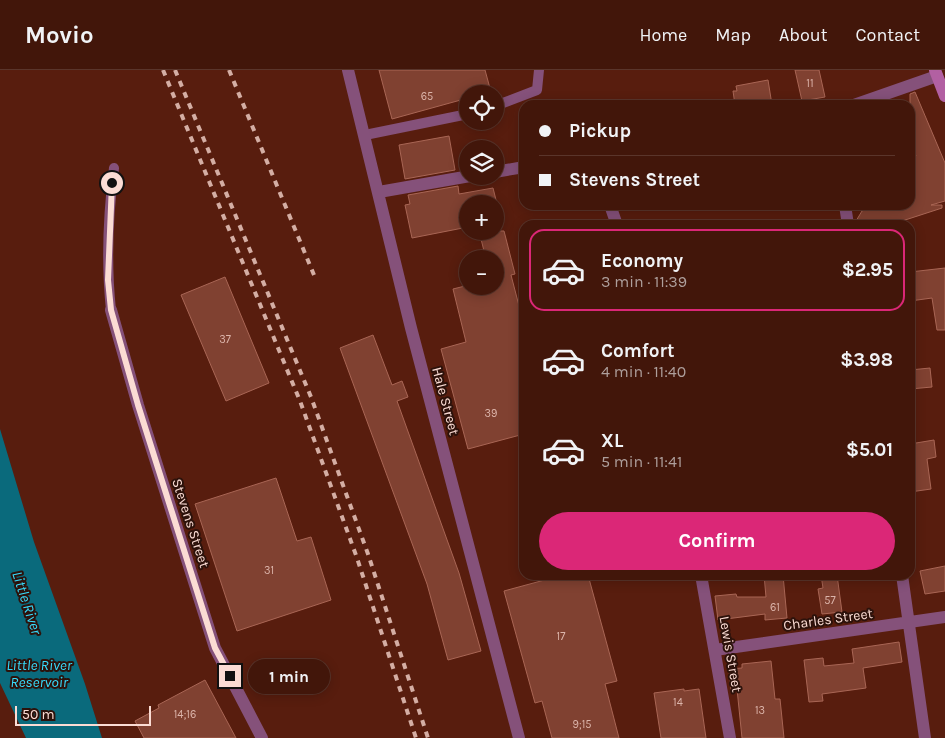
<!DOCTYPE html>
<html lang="en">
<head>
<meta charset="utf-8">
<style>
  :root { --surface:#42160a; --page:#4c2318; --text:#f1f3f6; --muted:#ae9f9c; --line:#5a352b; --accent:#db2777 }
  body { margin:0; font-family:Karla,sans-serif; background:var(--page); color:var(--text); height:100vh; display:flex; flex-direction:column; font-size:19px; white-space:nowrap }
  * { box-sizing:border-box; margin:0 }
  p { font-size:16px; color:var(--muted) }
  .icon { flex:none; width:28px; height:28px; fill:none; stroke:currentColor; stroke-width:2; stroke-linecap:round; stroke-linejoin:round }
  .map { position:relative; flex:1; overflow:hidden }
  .drawer { position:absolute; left:519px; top:150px; width:396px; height:360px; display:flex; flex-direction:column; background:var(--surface); border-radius:15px; box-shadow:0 2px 12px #0003,0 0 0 1px var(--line) }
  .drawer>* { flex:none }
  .hud { position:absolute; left:519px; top:30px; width:396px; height:110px; border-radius:15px; box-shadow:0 2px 12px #0003,0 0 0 1px var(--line); display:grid; align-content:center; height:110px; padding:0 20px; background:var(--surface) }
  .buttons { position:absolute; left:459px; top:15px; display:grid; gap:10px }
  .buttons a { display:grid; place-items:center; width:45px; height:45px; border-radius:50%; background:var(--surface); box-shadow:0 2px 12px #0003,0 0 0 1px var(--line); font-size:25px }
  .scale { position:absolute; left:15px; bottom:12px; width:136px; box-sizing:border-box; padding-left:5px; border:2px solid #fbdcd4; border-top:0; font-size:14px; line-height:18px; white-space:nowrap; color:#fbdcd4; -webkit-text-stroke:4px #2c120b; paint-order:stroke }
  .end { position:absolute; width:22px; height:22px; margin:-11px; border:6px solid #fbdcd4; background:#111; box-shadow:0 0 0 2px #111 }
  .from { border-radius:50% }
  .bubble { position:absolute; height:35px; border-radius:18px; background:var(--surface); box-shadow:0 2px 12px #0003,0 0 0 1px var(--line); font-size:16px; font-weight:700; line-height:35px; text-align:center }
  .hud b { display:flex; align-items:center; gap:18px; height:48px; font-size:19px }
  .hud b+b { border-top:1px solid var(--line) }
  .hud i { width:12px; height:12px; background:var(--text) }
  ul { padding:9px 0 0; list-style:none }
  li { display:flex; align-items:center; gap:15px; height:82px; margin:0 10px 8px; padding:0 10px; border:2px solid transparent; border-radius:15px }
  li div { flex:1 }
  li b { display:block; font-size:19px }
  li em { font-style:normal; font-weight:700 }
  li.active { border-color:var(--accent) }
  li>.icon { width:45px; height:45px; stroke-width:1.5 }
  .cta { display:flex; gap:10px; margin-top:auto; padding:10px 20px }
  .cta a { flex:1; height:58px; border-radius:30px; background:var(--accent); color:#fff; font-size:20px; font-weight:700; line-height:58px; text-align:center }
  header { display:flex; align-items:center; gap:30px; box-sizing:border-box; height:70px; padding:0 25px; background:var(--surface); border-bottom:1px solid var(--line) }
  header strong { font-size:24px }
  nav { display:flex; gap:28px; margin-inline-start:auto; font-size:18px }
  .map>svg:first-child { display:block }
  .water { fill:#0a6a7c }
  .building { fill:#804131; stroke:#a96655 }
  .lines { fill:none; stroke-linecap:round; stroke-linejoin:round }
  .service { stroke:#85517a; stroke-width:10 }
  .minor { stroke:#85517a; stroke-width:12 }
  .secondary { stroke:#b260a2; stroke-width:12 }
  .rail { stroke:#d4aea4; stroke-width:4; stroke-dasharray:6 6; stroke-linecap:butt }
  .route { stroke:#fbdcd4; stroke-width:6 }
  .labels { text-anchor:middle; stroke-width:4; stroke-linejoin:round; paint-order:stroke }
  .number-label { font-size:11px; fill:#dcb5ab }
  .street-label { font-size:14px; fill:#fbdcd4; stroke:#2c120b }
  .water-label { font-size:15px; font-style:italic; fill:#37dbfb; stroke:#2c120b }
</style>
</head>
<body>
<header>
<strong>Movio</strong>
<nav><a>Home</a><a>Map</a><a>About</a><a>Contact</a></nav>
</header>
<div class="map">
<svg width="945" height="668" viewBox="0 0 945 668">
  <rect width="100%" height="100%" fill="#581d0e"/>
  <path class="water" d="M0 359 34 472 85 614 102 668H26L0 613Z"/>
  <path class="building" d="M379 0H485L491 22 468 24V28L392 49Z
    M795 0H819L825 27 802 31Z
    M768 10 772 35H735L733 21H737L736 16Z
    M915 22 945 93V131L931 135H942V138L899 152 900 155H856V151L862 141 874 135H910V120L914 119 910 107V88L916 86 910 71V24Z
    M449 66 455 100 405 109 399 75Z
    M458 116 459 124 493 118 497 134H468V157L412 168 405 135 410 134 408 125Z
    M479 161H504L515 204 511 205 524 255V364L468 379 441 279 466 272 453 219 465 216H495V189H486Z
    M945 198V260H937L932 228 910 231V202Z
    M225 207 269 313 226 331 181 225Z
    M373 265 392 315 402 311 408 327 397 331 459 503 481 581 448 590 427 514 340 278Z
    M930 298 932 317 910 319V300Z
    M934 370 936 387 927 389 931 419 910 422V374Z
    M276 408 297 471 311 467 331 530 237 561 195 434Z
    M945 496V521L925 524 920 501Z
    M563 505H588L617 611 605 614 619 668H552L542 631 535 633 504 521Z
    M764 505H783L787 548 765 550V544L718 550 715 526 736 524 737 527H766Z
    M821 505H837L842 542 822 544 818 519 823 518Z
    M899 572 902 592 863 598 866 618 822 624 823 631 809 632 804 590 823 588 824 596 854 593 852 579Z
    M771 591 775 629H780L784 668H742L737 619 731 620 729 599 742 598V594Z
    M205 610 236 668H144L135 651 159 638 158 635Z
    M684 619V621L699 619 706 668H661L654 623Z"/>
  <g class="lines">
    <path class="service" d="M495 36 537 20 539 0
      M365 65 468 44
      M111 240C106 193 108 145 114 98"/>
    <path class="minor" d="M348 0 411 258 519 668
      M854 35 937 6
      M495 102 524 97
      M379 122 470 106
      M610 135 617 155
      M845 135 848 155
      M111 240 138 335 215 578 262 668
      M701 505 730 668
      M902 505 925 668
      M715 580 945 547"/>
    <path class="secondary" d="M935 0 945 26"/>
    <path class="rail" d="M163 0 300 331 357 488 416 668
      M175 0 311 327 368 484 428 668
      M229 0 314 205"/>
  </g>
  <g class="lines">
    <path class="route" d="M112 113 108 210 111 240 138 335 215 578 230 606"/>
  </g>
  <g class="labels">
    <g class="number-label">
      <text x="810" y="17">11</text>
      <text x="427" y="30">65</text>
      <text x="225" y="273">37</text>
      <text x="491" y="347">39</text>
      <text x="269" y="504">31</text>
      <text x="830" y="534">57</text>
      <text x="775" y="541">61</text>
      <text x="561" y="570">17</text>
      <text x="678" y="636">14</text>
      <text x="760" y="644">13</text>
      <text x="185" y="648">14;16</text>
      <text x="582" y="658">9;15</text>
    </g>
    <g class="street-label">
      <text transform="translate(446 331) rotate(75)" y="5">Hale Street</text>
      <text transform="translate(191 453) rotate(72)" y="5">Stevens Street</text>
      <text transform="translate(828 549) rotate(-8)" y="5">Charles Street</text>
      <text transform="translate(731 584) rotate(80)" y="5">Lewis Street</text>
    </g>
    <g class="water-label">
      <text transform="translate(27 533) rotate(72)" y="5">Little River</text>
      <text x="39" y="600">Little River<tspan x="39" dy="17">Reservoir</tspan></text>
    </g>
  </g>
</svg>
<div class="buttons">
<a><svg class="icon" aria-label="locate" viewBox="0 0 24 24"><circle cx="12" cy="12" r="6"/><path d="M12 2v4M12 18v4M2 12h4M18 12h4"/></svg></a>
<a><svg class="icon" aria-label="layers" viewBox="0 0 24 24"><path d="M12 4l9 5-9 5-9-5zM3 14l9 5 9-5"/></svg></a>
<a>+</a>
<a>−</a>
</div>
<div class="scale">50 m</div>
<i class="end from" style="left:112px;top:113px"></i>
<i class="end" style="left:230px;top:606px"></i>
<div class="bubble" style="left:248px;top:589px;width:82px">1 min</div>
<div class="hud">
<b><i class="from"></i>Pickup</b>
<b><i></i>Stevens Street</b>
</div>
<section class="drawer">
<ul>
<li class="active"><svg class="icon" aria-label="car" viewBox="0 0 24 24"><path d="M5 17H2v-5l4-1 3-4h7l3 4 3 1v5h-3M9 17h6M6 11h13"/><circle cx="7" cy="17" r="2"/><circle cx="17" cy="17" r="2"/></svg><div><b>Economy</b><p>3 min · 11:39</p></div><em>$2.95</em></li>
<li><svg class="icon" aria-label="car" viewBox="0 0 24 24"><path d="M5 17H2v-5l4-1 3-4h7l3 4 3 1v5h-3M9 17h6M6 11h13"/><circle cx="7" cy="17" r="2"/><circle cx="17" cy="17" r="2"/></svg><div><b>Comfort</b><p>4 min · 11:40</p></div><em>$3.98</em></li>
<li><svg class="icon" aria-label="car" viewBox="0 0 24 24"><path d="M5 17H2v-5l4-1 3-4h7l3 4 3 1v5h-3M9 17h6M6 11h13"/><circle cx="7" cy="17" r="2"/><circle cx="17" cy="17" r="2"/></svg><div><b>XL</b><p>5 min · 11:41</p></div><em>$5.01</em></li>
</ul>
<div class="cta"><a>Confirm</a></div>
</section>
</div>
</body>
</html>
